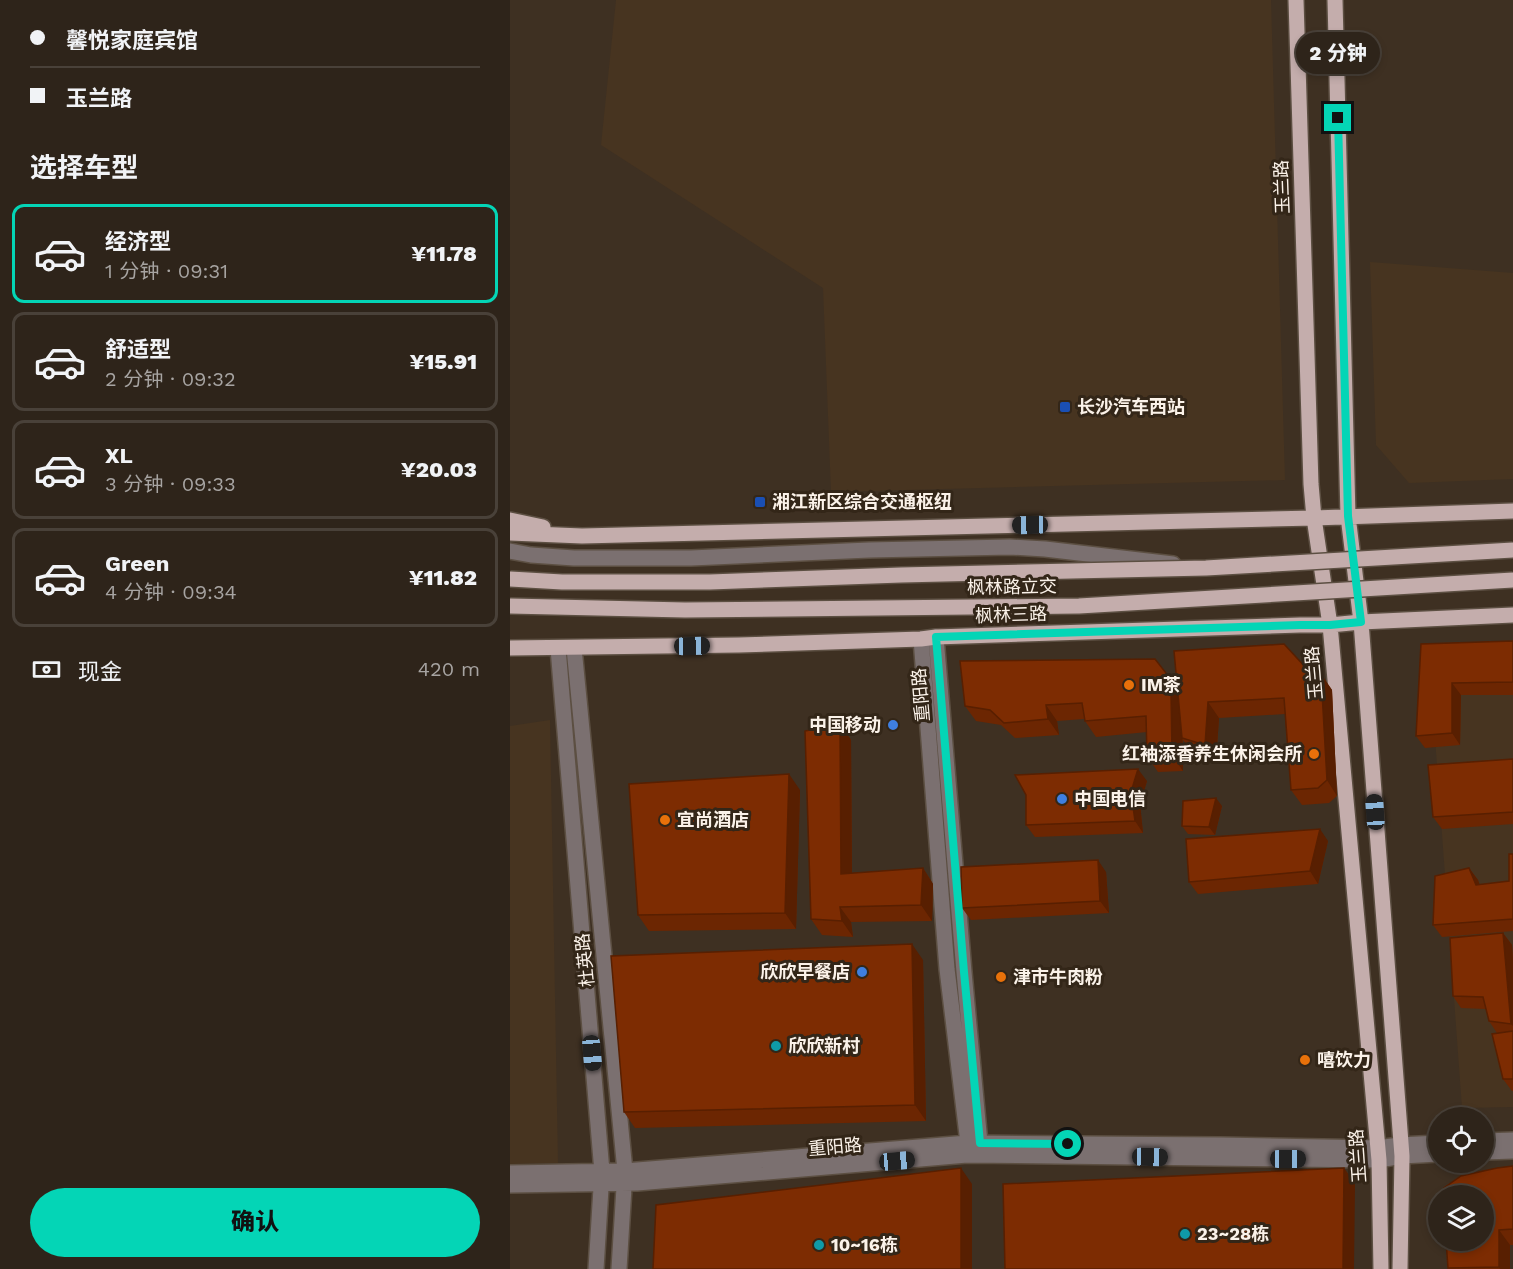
<!DOCTYPE html>
<html lang="zh">
<head>
<meta charset="utf-8">
<style>
  :root { --surface:#2e241a; --page:#362c23; --text:#f1f3f6; --muted:#a7a4a2; --line:#494139; --accent:#04d5b6 }
  body { margin:0; font-family:"Work Sans","Noto Sans SC",sans-serif; background:var(--page); color:var(--text); height:100vh; display:flex; flex-direction:column; font-size:22px; white-space:nowrap }
  * { box-sizing:border-box; margin:0 }
  p { font-size:20px; color:var(--muted) }
  .icon { flex:none; width:33px; height:33px; fill:none; stroke:currentColor; stroke-width:2; stroke-linecap:round; stroke-linejoin:round }
  .map { position:relative; flex:1; overflow:hidden }
  .side { display:flex; flex-direction:column; background:var(--surface); width:510px }
  .side>* { flex:none }
  .banner { display:grid; align-content:center; height:132px; padding:0 30px; background:var(--surface) }
  .controls { position:absolute; left:918px; top:1107px; display:grid; gap:12px }
  .controls a { display:grid; place-items:center; width:66px; height:66px; border-radius:50%; background:var(--surface); box-shadow:0 3px 9px #0003,0 0 0 2px var(--line); font-size:30px }
  .end { position:absolute; width:27px; height:27px; margin:-14px; border:8px solid #04d5b6; background:#111; box-shadow:0 0 0 3px #111 }
  .from { border-radius:50% }
  .bubble { position:absolute; height:42px; border-radius:21px; background:var(--surface); box-shadow:0 3px 9px #0003,0 0 0 2px var(--line); font-size:20px; font-weight:800; line-height:42px; text-align:center }
  .car { position:absolute; width:18px; height:36px; margin:-18px -9px; border-radius:8px; box-shadow:0 0 4px 2px #0007; background:linear-gradient(#222 24%,#8ab4d8 0 40%,#222 0 76%,#8ab4d8 0 86%,#222 0) }
  .banner b { display:flex; align-items:center; gap:21px; height:57px; font-size:22px }
  .banner b+b { border-top:2px solid var(--line) }
  .banner i { width:15px; height:15px; background:var(--text) }
  ul { padding:0; list-style:none }
  li { display:flex; align-items:center; gap:18px; height:99px; margin:0 12px 9px; padding:0 18px; border:3px solid var(--line); border-radius:12px }
  li div { flex:1 }
  li b { display:block; font-size:22px }
  li em { font-style:normal; font-weight:800 }
  li.on { border-color:var(--accent) }
  li>.icon { width:54px; height:54px; stroke-width:1.5 }
  h2 { padding:0 30px; font-size:27px; line-height:72px }
  .pay { display:flex; align-items:center; gap:15px; height:66px; padding:0 30px; font-size:22px }
  .pay p { margin-inline-start:auto }
  .action { display:flex; gap:12px; margin-top:auto; padding:12px 30px }
  .action a { flex:1; height:69px; border-radius:36px; background:var(--accent); color:#111; font-size:24px; font-weight:800; line-height:69px; text-align:center }
  main { display:flex; flex:1; min-height:0 }
  .map>svg:first-child { display:block }
  .built { fill:#473420 }
  .lines { fill:none; stroke-linecap:round; stroke-linejoin:round }
  .minor-casing { stroke:#5c4f42; stroke-width:18 }
  .major-casing { stroke:#5c4f42; stroke-width:18 }
  .minor { stroke:#7b7070; stroke-width:15 }
  .major { stroke:#c4adac; stroke-width:15 }
  .major-bridge-casing { stroke:#5c4f42; stroke-width:18; stroke-linecap:butt }
  .major-bridge { stroke:#c4adac; stroke-width:15 }
  .wall { fill:#6c2602 }
  .shaded-wall { fill:#581f01 }
  .building { fill:#7d2c02; stroke:#581f01; stroke-width:1.5 }
  .route { stroke:#04d5b6; stroke-width:8 }
  .transit-dot { fill:#1a4fb4; stroke:#332618; stroke-width:2 }
  .food-dot { fill:#e8710a; stroke:#332618; stroke-width:2 }
  .shop-dot { fill:#3f7fe0; stroke:#332618; stroke-width:2 }
  .culture-dot { fill:#0f9aa8; stroke:#332618; stroke-width:2 }
  .labels { text-anchor:middle; stroke-width:6; stroke-linejoin:round; paint-order:stroke }
  .street-label { font-size:18px; fill:#fbf2e9; stroke:#332618 }
  .poi-label { font-size:18px; font-weight:bold; fill:#fbf2e9; stroke:#332618; text-anchor:start }
</style>
</head>
<body>
<main>
<section class="side">
<div class="banner">
<b><i class="from"></i>馨悦家庭宾馆</b>
<b><i></i>玉兰路</b>
</div>
<h2>选择车型</h2>
<ul>
<li class="on"><svg class="icon" aria-label="car" viewBox="0 0 24 24"><path d="M5 17H2v-5l4-1 3-4h7l3 4 3 1v5h-3M9 17h6M6 11h13"/><circle cx="7" cy="17" r="2"/><circle cx="17" cy="17" r="2"/></svg><div><b>经济型</b><p>1 分钟 · 09:31</p></div><em>¥11.78</em></li>
<li><svg class="icon" aria-label="car" viewBox="0 0 24 24"><path d="M5 17H2v-5l4-1 3-4h7l3 4 3 1v5h-3M9 17h6M6 11h13"/><circle cx="7" cy="17" r="2"/><circle cx="17" cy="17" r="2"/></svg><div><b>舒适型</b><p>2 分钟 · 09:32</p></div><em>¥15.91</em></li>
<li><svg class="icon" aria-label="car" viewBox="0 0 24 24"><path d="M5 17H2v-5l4-1 3-4h7l3 4 3 1v5h-3M9 17h6M6 11h13"/><circle cx="7" cy="17" r="2"/><circle cx="17" cy="17" r="2"/></svg><div><b>XL</b><p>3 分钟 · 09:33</p></div><em>¥20.03</em></li>
<li><svg class="icon" aria-label="car" viewBox="0 0 24 24"><path d="M5 17H2v-5l4-1 3-4h7l3 4 3 1v5h-3M9 17h6M6 11h13"/><circle cx="7" cy="17" r="2"/><circle cx="17" cy="17" r="2"/></svg><div><b>Green</b><p>4 分钟 · 09:34</p></div><em>¥11.82</em></li>
</ul>
<div class="pay"><svg class="icon" aria-label="cash" viewBox="0 0 24 24"><path d="M3 7h18v10H3z"/><circle cx="12" cy="12" r="2"/></svg>现金<p>420 m</p></div>
<div class="action"><a>确认</a></div>
</section>
<div class="map">
<svg width="1003" height="1269" viewBox="0 0 1003 1269">
  <rect width="100%" height="100%" fill="#3e3022"/>
  <path class="built" d="M106 0H761L775 480 321 492 313 288 91 145Z
    M860 262 1003 273V479L899 483 866 445Z
    M1003 652V1107L952 1108 919 656Z
    M40 720 48 1163 0 1164V726Z"/>
  <g class="lines">
    <defs>
      <path id="minor" d="M0 551 21 555 64 558H181L359 550 500 547 535 549 663 564
        M426 637 454 972 470 1143
        M411 639 437 969 458 1143
        M48 648 92 1172 86 1269
        M64 648 115 1171 109 1269
        M974 1141 1003 1140
        M974 1152 1003 1151
        M0 1173 115 1171 458 1143 711 1145 867 1148 890 1145 928 1143
        M0 1185 127 1183 457 1155 869 1160 892 1156 928 1154"/>
      <path id="major" d="M786 0 801 484 804 518 820 625 869 1160 871 1269
        M825 0 838 516 851 622 892 1156 890 1269
        M0 520 33 527
        M0 533 72 536 804 518 1003 511
        M0 648 229 645 411 639 426 637 790 625H820L851 622 1003 615"/>
    </defs>
    <use href="#minor" class="minor-casing"/>
    <use href="#major" class="major-casing"/>
    <use href="#minor" class="minor"/>
    <use href="#major" class="major"/>
    <defs>
      <path id="major-bridge" d="M0 579 52 582H200L391 575 696 568 1003 550
        M0 606 175 610 569 606 1003 580"/>
    </defs>
    <use href="#major-bridge" class="major-bridge-casing"/>
    <use href="#major-bridge" class="major-bridge"/>
  </g>
  <path class="wall" d="M1003 641V695H951L950 745 915 748 906 736 911 644Z
    M798 670 811 674 822 690 827 796 819 803 792 805 781 790 775 714 709 718 706 761 683 754 673 740V771L648 772 637 756V732L586 737 575 721 574 719 547 721 549 735 505 738 491 725 466 721 455 706 667 688 668 691Z
    M330 724 341 740 342 873 413 868 423 884 422 921 341 922 343 937 312 935 301 919Z
    M1003 759V824L932 829 923 817Z
    M637 781 630 804 633 833 525 837 516 825Z
    M290 790 286 929 139 931 128 915Z
    M712 806 705 835 678 834 672 826Z
    M818 841 808 884 688 894 679 882Z
    M1003 854V931L932 937 923 925 959 868 968 880 969 885 999 881Z
    M596 872 599 913 461 920 452 908Z
    M993 933 1002 945 1003 961V1091H1002L993 1079 987 1033 979 1021 976 1009 951 1008 943 996Z
    M413 960 416 1121 125 1128 114 1112Z
    M1003 1166V1245H1000V1269H938V1268Z"/>
  <path class="shaded-wall" d="M656 673 667 688 672 705 673 771 662 755Z
    M811 674 822 690 827 796 817 780Z
    M942 683 951 695 950 745 942 733Z
    M698 702 709 718 706 761 695 745Z
    M536 705 547 721 549 735 538 719Z
    M330 724 341 740 342 889 331 874Z
    M628 769 637 781 630 804 633 833 625 821 621 792Z
    M279 774 290 790 286 929 275 913Z
    M706 798 712 806 705 835 699 827Z
    M810 829 818 841 808 884 800 871Z
    M588 860 596 872 599 913 590 901Z
    M413 868 423 884 422 921 411 905Z
    M959 868 968 880 974 897 966 885Z
    M330 907 341 922 343 937 332 921Z
    M993 933 1002 945 1003 961V1026L1001 1024Z
    M402 944 413 960 416 1121 405 1105Z
    M451 1168 462 1184V1269H451Z
    M834 1168 845 1183 844 1269H833Z
    M989 1230 1000 1245V1269H990L989 1267Z"/>
  <path class="building" d="M1003 641V682L942 683V733L906 736 911 644Z
    M774 644 798 670 811 674 817 780 808 788 781 790 774 698 698 702 695 745 672 738 664 651Z
    M645 659 656 673 661 690 662 755 637 756 636 716 575 721 572 703 536 705 538 719 494 723 480 710 455 706 450 661Z
    M330 724 331 874 413 868 411 905 330 907 332 921 301 919 295 731Z
    M1003 759V812L923 817 918 765Z
    M628 769 621 792 625 821 516 825V795L505 775Z
    M279 774 275 913 128 915 119 784Z
    M706 798 699 827 672 826 673 801Z
    M810 829 800 871 679 882 676 839Z
    M999 854H1003V919L923 925 925 876 959 868 966 885 999 881Z
    M588 860 590 901 452 908 451 867Z
    M993 933 1001 1024 979 1021 973 997 943 996 940 938Z
    M402 944 405 1105 114 1112 101 956Z
    M1003 1031V1079H993L982 1034Z
    M1003 1166V1229L989 1230V1267L938 1268 936 1240H974V1196H934V1188L951 1176 987 1168Z
    M451 1168V1269H143L146 1205Z
    M834 1168 833 1269H495L493 1184Z"/>
  <g class="lines">
    <path class="route" d="M558 1144 470 1143 454 972 426 637 790 625H820L851 622 838 516 828 118"/>
  </g>
  <g class="transit-dot">
    <rect x="549" y="401" width="12" height="12" rx="3"/>
    <rect x="244" y="496" width="12" height="12" rx="3"/>
  </g>
  <g class="food-dot">
    <circle cx="619" cy="685" r="6"/>
    <circle cx="804" cy="754" r="6"/>
    <circle cx="155" cy="820" r="6"/>
    <circle cx="491" cy="977" r="6"/>
    <circle cx="795" cy="1060" r="6"/>
  </g>
  <g class="shop-dot">
    <circle cx="383" cy="725" r="6"/>
    <circle cx="552" cy="799" r="6"/>
    <circle cx="352" cy="972" r="6"/>
  </g>
  <g class="culture-dot">
    <circle cx="266" cy="1046" r="6"/>
    <circle cx="675" cy="1234" r="6"/>
    <circle cx="309" cy="1245" r="6"/>
  </g>
  <g class="labels">
    <g class="street-label">
      <text transform="translate(772 187) rotate(-92)" y="6">玉兰路</text>
      <text transform="translate(502 587) rotate(-1)" y="6">枫林路立交</text>
      <text transform="translate(501 615) rotate(-2)" y="6">枫林三路</text>
      <text transform="translate(804 673) rotate(-95)" y="6">玉兰路</text>
      <text transform="translate(411 695) rotate(-95)" y="6">重阳路</text>
      <text transform="translate(75 960) rotate(-96)" y="6">杜英路</text>
      <text transform="translate(325 1147) rotate(-5)" y="6">重阳路</text>
      <text transform="translate(848 1156) rotate(-94)" y="6">玉兰路</text>
    </g>
    <g class="poi-label">
      <text x="567" y="413">长沙汽车西站</text>
      <text x="262" y="508">湘江新区综合交通枢纽</text>
      <text x="631" y="691">IM茶</text>
      <text x="371" y="731" text-anchor="end">中国移动</text>
      <text x="792" y="760" text-anchor="end">红袖添香养生休闲会所</text>
      <text x="564" y="805">中国电信</text>
      <text x="167" y="826">宜尚酒店</text>
      <text x="340" y="978" text-anchor="end">欣欣早餐店</text>
      <text x="503" y="983">津市牛肉粉</text>
      <text x="278" y="1052">欣欣新村</text>
      <text x="807" y="1066">嘻饮力</text>
      <text x="687" y="1240">23~28栋</text>
      <text x="321" y="1251">10~16栋</text>
    </g>
  </g>
</svg>
<div class="controls">
<a><svg class="icon" aria-label="locate" viewBox="0 0 24 24"><circle cx="12" cy="12" r="6"/><path d="M12 2v4M12 18v4M2 12h4M18 12h4"/></svg></a>
<a><svg class="icon" aria-label="layers" viewBox="0 0 24 24"><path d="M12 4l9 5-9 5-9-5zM3 14l9 5 9-5"/></svg></a>
</div>
<i class="end from" style="left:558px;top:1144px"></i>
<i class="end" style="left:828px;top:118px"></i>
<div class="bubble" style="left:786px;top:32px;width:84px">2 分钟</div>
<i class="car" style="left:520px;top:525px;rotate:269deg"></i>
<i class="car" style="left:182px;top:646px;rotate:89deg"></i>
<i class="car" style="left:865px;top:812px;rotate:356deg"></i>
<i class="car" style="left:82px;top:1053px;rotate:175deg"></i>
<i class="car" style="left:640px;top:1157px;rotate:91deg"></i>
<i class="car" style="left:778px;top:1159px;rotate:90deg"></i>
<i class="car" style="left:387px;top:1161px;rotate:85deg"></i>
</div>
</main>
</body>
</html>
